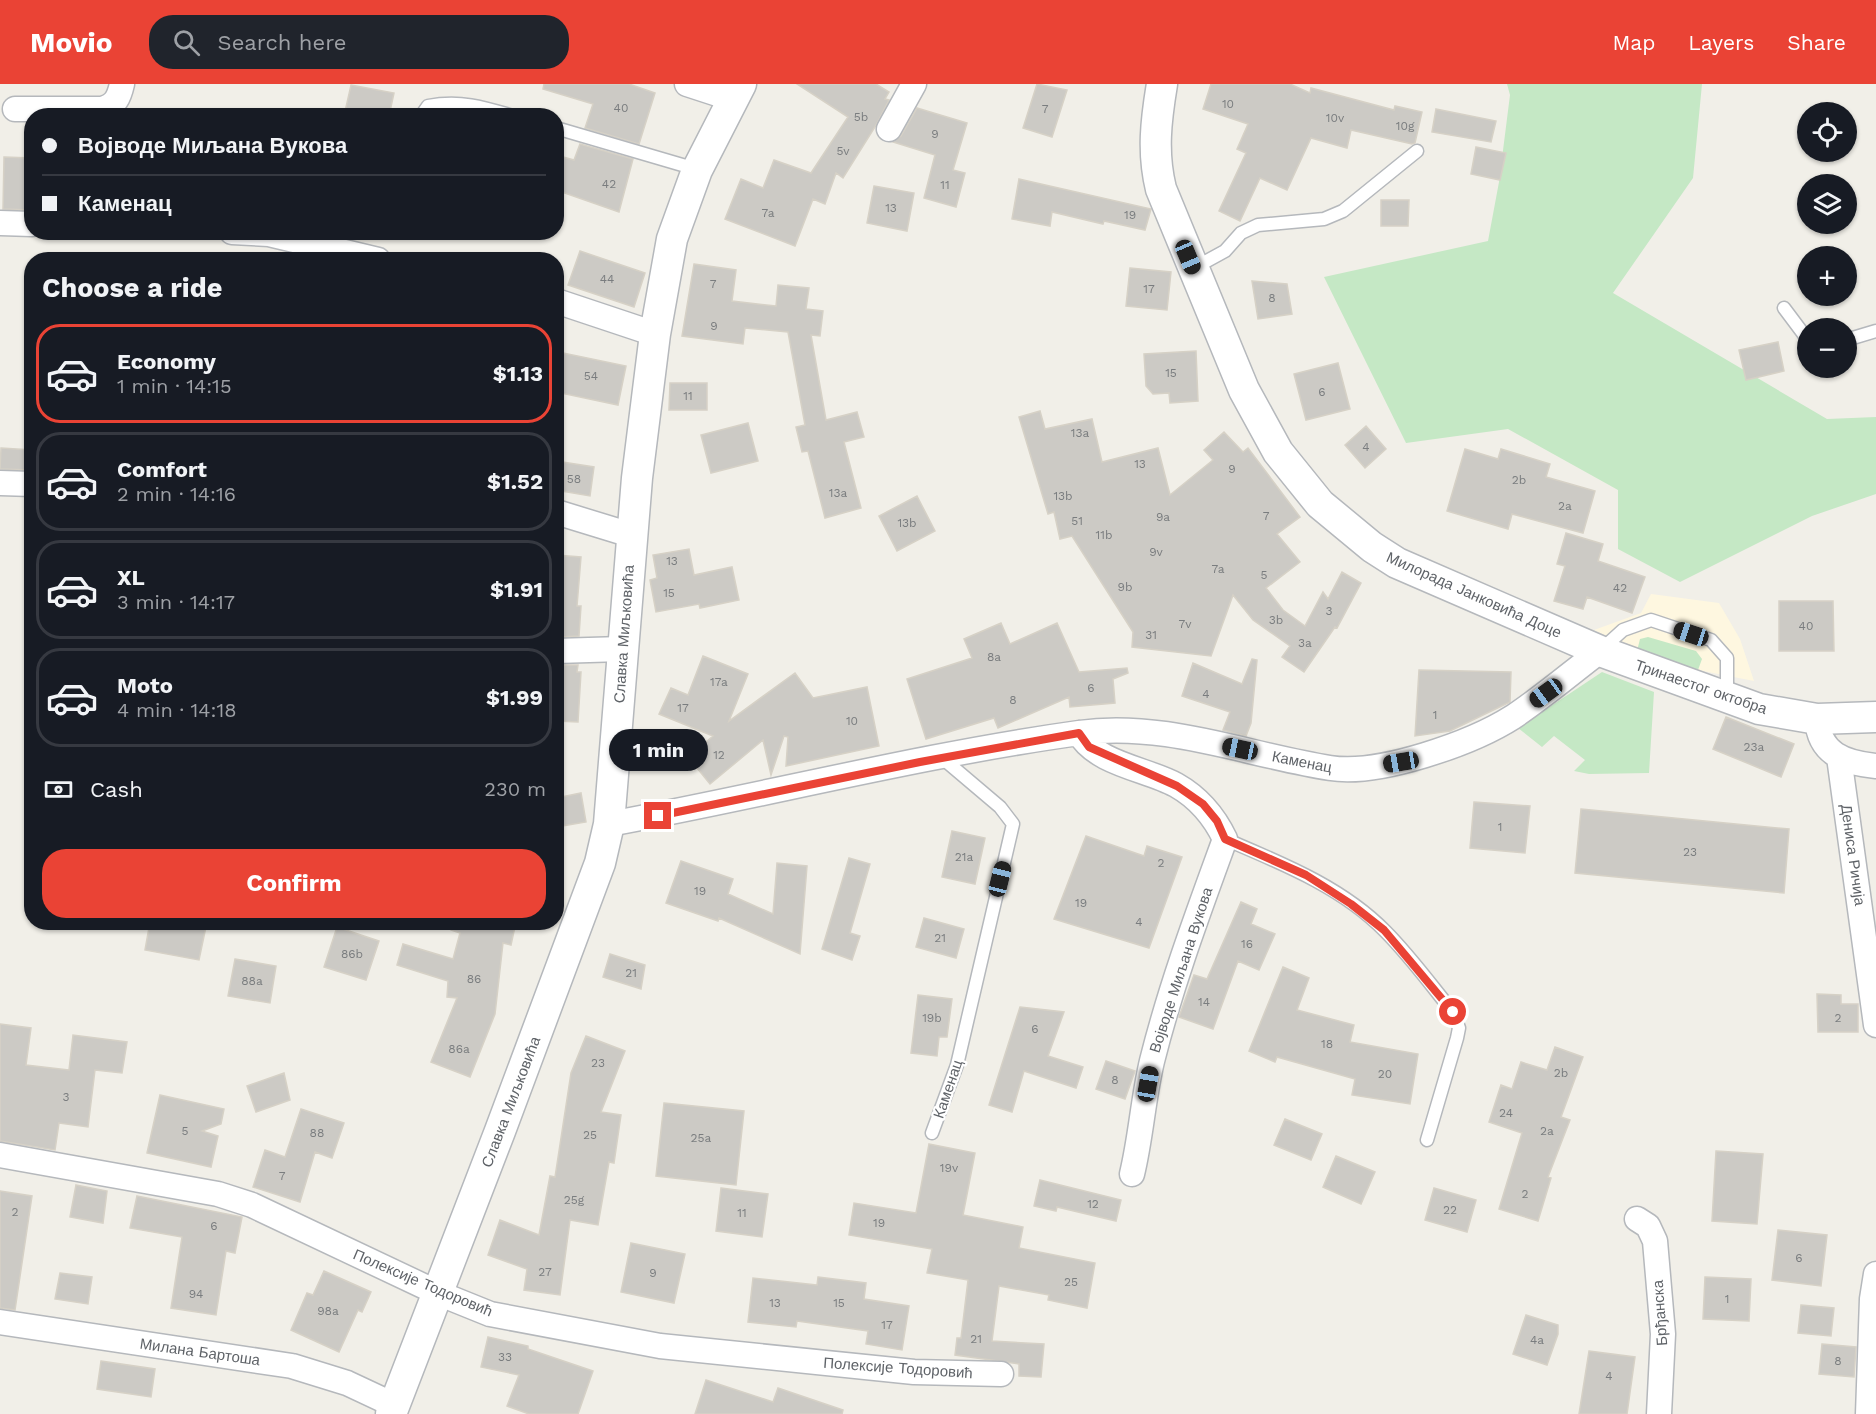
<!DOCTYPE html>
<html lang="en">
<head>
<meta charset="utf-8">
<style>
  :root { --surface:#171b24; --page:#20242c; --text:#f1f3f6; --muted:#9ea1a6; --line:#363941; --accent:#ea4335 }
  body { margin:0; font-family:"Work Sans",sans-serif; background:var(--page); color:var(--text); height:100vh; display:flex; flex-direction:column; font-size:22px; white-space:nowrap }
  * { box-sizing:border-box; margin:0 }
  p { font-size:20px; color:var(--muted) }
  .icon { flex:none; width:33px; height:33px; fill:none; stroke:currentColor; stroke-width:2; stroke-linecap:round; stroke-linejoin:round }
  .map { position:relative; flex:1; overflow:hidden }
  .drawer { position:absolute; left:24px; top:168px; width:540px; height:678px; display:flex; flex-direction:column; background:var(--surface); border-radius:24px; box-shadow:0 2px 4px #0004 }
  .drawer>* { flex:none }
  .top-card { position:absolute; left:24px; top:24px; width:540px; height:132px; border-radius:24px; box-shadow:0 2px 4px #0004; display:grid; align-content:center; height:132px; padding:0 18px; background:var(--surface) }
  .tools { position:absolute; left:1797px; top:18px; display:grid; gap:12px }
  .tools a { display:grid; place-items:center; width:60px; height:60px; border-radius:50%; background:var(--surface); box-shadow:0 2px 4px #0004; font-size:30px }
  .end { position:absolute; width:27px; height:27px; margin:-14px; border:8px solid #ea4335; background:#fff; box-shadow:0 0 0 3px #fff }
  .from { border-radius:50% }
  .bubble { position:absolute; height:42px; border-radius:21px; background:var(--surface); box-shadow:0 2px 4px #0004; font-size:20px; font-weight:700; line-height:42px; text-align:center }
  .car { position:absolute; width:18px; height:36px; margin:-18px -9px; border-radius:8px; box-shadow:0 0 4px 2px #0007; background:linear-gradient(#222 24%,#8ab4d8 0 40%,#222 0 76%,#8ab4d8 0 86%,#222 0) }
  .top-card b { display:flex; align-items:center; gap:21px; height:57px; font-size:22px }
  .top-card b+b { border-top:2px solid var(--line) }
  .top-card i { width:15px; height:15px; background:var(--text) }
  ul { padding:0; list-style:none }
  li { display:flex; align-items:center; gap:18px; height:99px; margin:0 12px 9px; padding:0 6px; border:3px solid var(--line); border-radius:24px }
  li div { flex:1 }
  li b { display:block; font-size:22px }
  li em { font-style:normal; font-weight:700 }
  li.on { border-color:var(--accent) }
  li>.icon { width:54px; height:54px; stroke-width:1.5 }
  h2 { padding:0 18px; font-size:27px; line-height:72px }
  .pay { display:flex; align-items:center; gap:15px; height:66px; padding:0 18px; font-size:22px }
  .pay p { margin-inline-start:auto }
  .primary-button { display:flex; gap:12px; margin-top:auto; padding:12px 18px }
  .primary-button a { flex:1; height:69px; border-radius:24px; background:var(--accent); color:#fff; font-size:24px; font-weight:700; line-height:69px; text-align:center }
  header { display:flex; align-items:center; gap:36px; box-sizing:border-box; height:84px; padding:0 30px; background:var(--accent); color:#fff }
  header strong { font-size:28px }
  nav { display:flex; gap:33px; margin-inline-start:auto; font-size:21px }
  .search { width:420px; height:54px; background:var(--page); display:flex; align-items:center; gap:15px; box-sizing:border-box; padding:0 21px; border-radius:24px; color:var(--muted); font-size:22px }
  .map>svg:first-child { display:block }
  .commercial { fill:#fef7e0 }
  .green { fill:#c5e8c5 }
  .building { fill:#cccac5; stroke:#d6d1c6; stroke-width:1.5 }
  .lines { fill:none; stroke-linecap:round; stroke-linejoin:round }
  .service-casing { stroke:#b5b8bc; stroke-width:15 }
  .minor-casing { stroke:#b5b8bc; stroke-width:27 }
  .tertiary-casing { stroke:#b5b8bc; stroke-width:33 }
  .service { stroke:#fff; stroke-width:12 }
  .minor { stroke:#fff; stroke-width:24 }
  .tertiary { stroke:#fff; stroke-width:30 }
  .route { stroke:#ea4335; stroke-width:8 }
  .labels { text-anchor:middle; stroke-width:4.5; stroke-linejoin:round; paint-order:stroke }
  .number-label { font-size:12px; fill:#7a7d7f }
  .street-label { font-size:15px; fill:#5f6368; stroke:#fff }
</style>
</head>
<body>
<header>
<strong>Movio</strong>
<div class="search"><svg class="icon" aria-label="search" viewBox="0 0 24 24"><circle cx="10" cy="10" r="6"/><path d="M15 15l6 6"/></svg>Search here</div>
<nav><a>Map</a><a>Layers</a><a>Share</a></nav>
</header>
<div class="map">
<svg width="1876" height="1330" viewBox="0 0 1876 1330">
  <rect width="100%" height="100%" fill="#f1efe8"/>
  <path class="commercial" d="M1651 510 1719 519 1740 555 1754 597 1698 586 1637 567 1594 546 1641 529Z"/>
  <path class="green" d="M1507 0H1702L1693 94 1613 209 1827 335 1876 333V410L1812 432 1680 498 1618 465V406L1508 345 1406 359 1324 193 1488 157 1499 98 1510 11Z
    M1648 553 1696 567 1702 575 1698 586 1637 567 1640 555Z
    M1602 588 1654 608 1649 689 1589 690 1574 687 1585 676 1554 652 1542 663 1518 644Z"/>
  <path class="building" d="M544 0H629L655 9 639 60 585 44 593 20 543 5Z
    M797 0H876L889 8 885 15 889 16 875 43 843 94 836 89 825 120 813 115 795 162 725 135 741 95 763 104 774 76 811 89 848 33Z
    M1037 0 1067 6 1052 53 1023 44Z
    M1211 0H1290L1310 9 1311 4 1394 26 1395 22 1422 28 1415 59 1412 60 1351 46 1347 64 1311 54 1287 106 1260 94 1240 137 1219 127 1246 69 1237 65 1248 40 1203 25Z
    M351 1 394 9 389 32H344Z
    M917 24 967 39 953 86 965 89 956 123 924 114 935 71 893 58 901 52Z
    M1436 25 1496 37 1491 58 1432 48Z
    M580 60 633 75 619 128 556 106V71L574 76Z
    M1476 63 1506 69 1500 96 1471 90Z
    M4 73 32 74V126L3 125Z
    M1019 95 1151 125 1145 146 1104 137 1103 140 1052 128 1050 142 1012 135Z
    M874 102 914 109 907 147 867 139Z
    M1381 116H1409L1408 142H1381Z
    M580 167 645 189 634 223 568 201Z
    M694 180 736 186 732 217 776 222 778 201 809 204 806 225 823 227 820 252 811 251 826 336 857 328 864 353 844 358 861 424 825 434 808 367 802 368 796 343 805 341 788 248 745 244 743 260 682 252Z
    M1130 184 1171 188 1167 226 1126 222Z
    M1252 197 1287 200 1292 230 1258 235Z
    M1778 258 1784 287 1746 296 1739 266Z
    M1196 267 1198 317 1170 319 1169 309 1153 310 1146 302 1144 270Z
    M563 269 626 282 618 321 556 308Z
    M1338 279 1350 325 1306 336 1294 290Z
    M670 299H707V326H669Z
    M1040 327 1045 345 1092 335 1102 378 1158 364 1170 411 1213 376 1204 366 1224 348 1243 368 1248 364 1300 433 1277 450 1300 478 1266 504 1283 526 1305 542 1323 508 1328 515 1342 488 1361 499 1337 544 1335 543 1304 588 1282 573 1290 562 1253 536 1233 511 1211 572 1132 563 1133 548 1072 452 1060 455 1054 428 1048 430 1019 333Z
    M748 339 758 377 711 389 701 351Z
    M1366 342 1386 365 1365 384 1345 361Z
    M1 364 32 366V386L0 385Z
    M1465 365 1498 375 1501 365 1550 380 1546 393 1595 407 1583 449 1512 430 1508 445 1447 427Z
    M556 377 594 383 590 412 556 406Z
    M917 412 935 447 897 467 879 432Z
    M1566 449 1603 460 1598 477 1645 493 1632 529 1587 513 1583 525 1554 517 1565 482 1557 480Z
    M689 465 694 491 732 483 739 516 700 524 699 520 656 528 650 496 657 494 653 471Z
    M556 471 581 473 577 522H581L579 552 556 553Z
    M1779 517H1833L1834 567H1779Z
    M1001 539 1010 560 1057 539 1079 588 1127 584 1128 589 1113 595 1115 619 1070 623 1069 613 998 644 994 634 926 655 907 595 972 574 964 555Z
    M703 572 748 590 729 637 795 589 813 614 867 603 879 662 786 682 788 653 784 652 771 691 763 656 710 700 688 673 713 652 659 630 671 604 688 611Z
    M1252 575 1257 576 1251 639 1246 652 1223 646 1230 628 1182 612 1193 579 1242 600Z
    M556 581H578L577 588H581L578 638 556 637Z
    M1419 586 1511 588 1510 618 1450 647 1415 652Z
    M1726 633 1794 660 1781 693 1713 665Z
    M581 709 586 738 556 743V714Z
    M1474 718 1530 722 1525 769 1470 764Z
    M1581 725 1789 745 1784 809 1575 789Z
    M952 747 985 754 975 800 942 793Z
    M1086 752 1144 772 1147 762 1182 773 1149 864 1054 835Z
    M849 774 870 780 850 849 860 852 852 876 822 865Z
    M681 777 733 795 728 810 773 830 777 779 807 782 800 870 719 834 718 837 666 819Z
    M1241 818 1257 825 1251 840 1275 850 1259 886 1238 877 1213 945 1179 933 1194 891 1207 895Z
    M924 834 964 845 956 874 916 863Z
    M150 838H207L199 876 145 866Z
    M452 838H516L511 861 503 859 495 930 470 993 431 978 457 914 447 913 448 897 397 881 403 860 453 875 460 849 451 846Z
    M337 843 379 857 366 896 324 883Z
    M610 870 645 881 641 905 603 893Z
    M235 875 276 882 270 919 228 912Z
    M1283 883 1309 894 1297 926 1354 941 1350 958 1418 970 1410 1020 1352 1011 1355 995 1277 973 1275 978 1249 967Z
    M1817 910 1841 911V920H1858V948H1818Z
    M918 911 952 915 947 953H939L937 972 911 969Z
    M1020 923 1064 928 1048 972 1083 983 1076 1004 1024 987 1012 1028 989 1021Z
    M0 940 31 944 26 981 69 986 73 951 127 958 122 989 95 986 88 1043 59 1039 55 1066 0 1057Z
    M586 952 625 967 601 1028 621 1031 614 1079 609 1078 598 1141 570 1136 560 1211 524 1206 527 1185 488 1171 500 1136 539 1151 550 1092 555 1093 571 989Z
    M1555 963 1583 973 1561 1033 1570 1036 1548 1093 1551 1094 1538 1137 1499 1125 1522 1049 1489 1038 1501 1001 1512 1005 1521 978 1547 986Z
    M1106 977 1135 987 1125 1015 1096 1005Z
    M284 989 290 1016 256 1028 247 1002Z
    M160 1011 224 1025 221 1040 202 1047 218 1052 211 1083 147 1069Z
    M664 1019 744 1027 736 1101 656 1092Z
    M301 1025 344 1039 332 1074 315 1068 300 1118 253 1103 265 1066 285 1073Z
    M1285 1035 1322 1050 1311 1076 1274 1061Z
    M929 1060 975 1069 963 1131 1023 1143 1019 1164 1095 1179 1087 1224 1048 1216 1049 1211 999 1202 992 1257 1044 1260 1041 1293 1019 1292V1280L955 1271 957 1254H961L968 1196 927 1189 932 1165 849 1151 854 1119 916 1129Z
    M1716 1067 1763 1070 1757 1140 1712 1137Z
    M1336 1072 1375 1088 1361 1120 1323 1103Z
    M1040 1096 1121 1116 1116 1137 1057 1123 1056 1127 1034 1122Z
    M76 1101 107 1107 103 1139 70 1133Z
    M721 1104 768 1110 762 1153 716 1147Z
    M1434 1104 1476 1116 1467 1148 1425 1136Z
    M0 1107 32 1112 15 1226 0 1224Z
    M137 1112 242 1133 235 1169 226 1167 216 1231 171 1224 182 1153 130 1144Z
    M1778 1146 1827 1151 1821 1202 1772 1196Z
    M631 1159 685 1170 674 1219 621 1208Z
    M324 1187 371 1208 362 1228 358 1226 339 1268 291 1246 307 1209 313 1211Z
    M60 1189 92 1193 88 1220 55 1215Z
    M818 1193 866 1199 864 1215 909 1222 902 1266 866 1260 868 1247 797 1237 796 1243 748 1238 753 1194 817 1201Z
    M1705 1193 1751 1195 1749 1237 1703 1235Z
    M1801 1221 1834 1224 1831 1252 1798 1249Z
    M1526 1231 1558 1241V1250L1547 1281 1513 1270Z
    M488 1253 528 1262V1265L593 1287 578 1330H529L507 1322 519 1291 481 1283Z
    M1822 1260 1856 1263 1854 1293 1819 1290Z
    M1589 1267 1635 1273 1627 1330H1579Z
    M101 1277 155 1285 151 1313 97 1305Z
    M706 1296 773 1318 778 1304 843 1326 842 1330H695Z"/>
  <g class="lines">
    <defs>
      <path id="service" d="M421 32 428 22C460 16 483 23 513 32
        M556 44 696 85
        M1194 184 1225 167 1241 149 1258 141 1324 135 1343 127 1417 67
        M1784 224 1808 256
        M1846 256 1876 247
        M1601 566 1623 546 1651 536 1711 556 1727 574V612
        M1225 755C1281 779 1342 803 1385 847 1410 872 1431 901 1453 928L1459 944 1457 954 1427 1056
        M932 1049 957 981 1013 740 1000 723 941 673"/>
      <path id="minor" d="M687 0 733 15
        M15 25H102C116 21 119 13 122 0
        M889 45 914 0
        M0 139 32 140
        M232 148 269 150 378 176
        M556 217 655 250
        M0 399 32 400
        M556 428 631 451
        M556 567 622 565
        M1817 635C1819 670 1845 679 1876 682
        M1079 649C1096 680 1147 685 1176 701 1199 714 1214 732 1225 755 1198 829 1171 901 1152 977 1143 1015 1141 1053 1132 1090
        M1839 673 1876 941
        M609 740C766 711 921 671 1079 649 1165 637 1247 671 1330 684 1379 692 1472 659 1513 633 1543 613 1571 589 1600 567
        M0 1071 218 1110 252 1121 438 1209 490 1230 660 1262 914 1288 1001 1290
        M1637 1135 1648 1142 1655 1157 1663 1250 1659 1330
        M0 1238 292 1282 347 1299 394 1321
        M1868 1330 1872 1215 1876 1190"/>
      <path id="tertiary" d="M1162 0C1156 36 1152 69 1161 105L1244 306 1278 368 1320 420 1372 463 1397 479 1600 567 1759 625 1817 635 1876 633
        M391 1330 500 1047 600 779 609 740 637 394 655 250 672 155 697 86 741 0"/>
    </defs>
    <use href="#service" class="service-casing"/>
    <use href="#minor" class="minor-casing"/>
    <use href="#tertiary" class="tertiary-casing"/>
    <use href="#service" class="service"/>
    <use href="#minor" class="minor"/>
    <use href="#tertiary" class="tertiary"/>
  </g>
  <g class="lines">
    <path class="route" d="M658 732 920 678 1079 649 1089 663 1177 702 1203 720 1217 737 1225 755 1306 791 1351 820 1384 846 1453 928"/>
  </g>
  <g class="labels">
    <g class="number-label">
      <text x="1228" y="24">10</text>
      <text x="621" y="28">40</text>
      <text x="1045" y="29">7</text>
      <text x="861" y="37">5b</text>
      <text x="1335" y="38">10v</text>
      <text x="1405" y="46">10g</text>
      <text x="935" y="54">9</text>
      <text x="843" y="71">5v</text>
      <text x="609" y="104">42</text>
      <text x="945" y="105">11</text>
      <text x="891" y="128">13</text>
      <text x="768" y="133">7a</text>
      <text x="1130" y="135">19</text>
      <text x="607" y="199">44</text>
      <text x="713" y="204">7</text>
      <text x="1149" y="209">17</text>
      <text x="1272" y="218">8</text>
      <text x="714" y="246">9</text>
      <text x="1171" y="293">15</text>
      <text x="591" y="296">54</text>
      <text x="1322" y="312">6</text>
      <text x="688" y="316">11</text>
      <text x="1080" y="353">13a</text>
      <text x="1366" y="367">4</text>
      <text x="1140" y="384">13</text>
      <text x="1232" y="389">9</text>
      <text x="574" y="399">58</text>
      <text x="1519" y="400">2b</text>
      <text x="838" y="413">13a</text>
      <text x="1063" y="416">13b</text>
      <text x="1565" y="426">2a</text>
      <text x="1266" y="436">7</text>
      <text x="1163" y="437">9a</text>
      <text x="1077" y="441">51</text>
      <text x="907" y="443">13b</text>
      <text x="1104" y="455">11b</text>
      <text x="1156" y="472">9v</text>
      <text x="672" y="481">13</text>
      <text x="1218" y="489">7a</text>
      <text x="1264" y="495">5</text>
      <text x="1125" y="507">9b</text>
      <text x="1620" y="508">42</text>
      <text x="669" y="513">15</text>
      <text x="1329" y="531">3</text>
      <text x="1276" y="540">3b</text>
      <text x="1185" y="544">7v</text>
      <text x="1806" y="546">40</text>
      <text x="1151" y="555">31</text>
      <text x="1305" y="563">3a</text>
      <text x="994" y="577">8a</text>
      <text x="719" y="602">17a</text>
      <text x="1091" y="608">6</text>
      <text x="1206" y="614">4</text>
      <text x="1013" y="620">8</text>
      <text x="683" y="628">17</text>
      <text x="1435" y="635">1</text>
      <text x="852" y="641">10</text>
      <text x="1754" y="667">23a</text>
      <text x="719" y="675">12</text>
      <text x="1500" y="747">1</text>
      <text x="1690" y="772">23</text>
      <text x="964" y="777">21a</text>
      <text x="1161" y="783">2</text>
      <text x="700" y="811">19</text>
      <text x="1081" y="823">19</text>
      <text x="1139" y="842">4</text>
      <text x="940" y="858">21</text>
      <text x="1247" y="864">16</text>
      <text x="352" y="874">86b</text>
      <text x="631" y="893">21</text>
      <text x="474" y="899">86</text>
      <text x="252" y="901">88a</text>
      <text x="1204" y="922">14</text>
      <text x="932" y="938">19b</text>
      <text x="1838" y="938">2</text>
      <text x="1035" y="949">6</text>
      <text x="1327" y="964">18</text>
      <text x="459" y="969">86a</text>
      <text x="598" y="983">23</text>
      <text x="1561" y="993">2b</text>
      <text x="1385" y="994">20</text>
      <text x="1115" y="1000">8</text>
      <text x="66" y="1017">3</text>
      <text x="1506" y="1033">24</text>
      <text x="185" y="1051">5</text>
      <text x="1547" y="1051">2a</text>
      <text x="317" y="1053">88</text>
      <text x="590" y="1055">25</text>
      <text x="701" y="1058">25a</text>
      <text x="949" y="1088">19v</text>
      <text x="282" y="1096">7</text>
      <text x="1525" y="1114">2</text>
      <text x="574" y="1120">25g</text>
      <text x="1093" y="1124">12</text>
      <text x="1450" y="1130">22</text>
      <text x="15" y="1132">2</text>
      <text x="742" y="1133">11</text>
      <text x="879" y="1143">19</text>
      <text x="214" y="1146">6</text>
      <text x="1799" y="1178">6</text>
      <text x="545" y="1192">27</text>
      <text x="653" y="1193">9</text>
      <text x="1071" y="1202">25</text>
      <text x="196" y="1214">94</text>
      <text x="1727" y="1219">1</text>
      <text x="775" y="1223">13</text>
      <text x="839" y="1223">15</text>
      <text x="328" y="1231">98a</text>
      <text x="887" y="1245">17</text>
      <text x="976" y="1259">21</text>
      <text x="1537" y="1260">4a</text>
      <text x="505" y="1277">33</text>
      <text x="1838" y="1281">8</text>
      <text x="1609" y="1296">4</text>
    </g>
    <g class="street-label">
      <text transform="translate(1474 511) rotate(24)" y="5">Милорада Јанковића Доце</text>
      <text transform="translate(624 550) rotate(-86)" y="5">Славка Миљковића</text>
      <text transform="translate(1701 603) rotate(19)" y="5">Тринаестог октобра</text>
      <text transform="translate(1302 678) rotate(11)" y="5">Каменац</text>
      <text transform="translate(1853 771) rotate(82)" y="5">Дениса Ричија</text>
      <text transform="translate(1181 886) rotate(-72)" y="5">Војводе Миљана Вукова</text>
      <text transform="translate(948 1005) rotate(-71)" y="5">Каменац</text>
      <text transform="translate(511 1018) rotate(-69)" y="5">Славка Миљковића</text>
      <text transform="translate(423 1199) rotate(23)" y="5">Полексије Тодоровић</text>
      <text transform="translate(1660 1229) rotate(-94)" y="5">Брђанска</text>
      <text transform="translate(200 1268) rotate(8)" y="5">Милана Бартоша</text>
      <text transform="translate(898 1284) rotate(4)" y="5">Полексије Тодоровић</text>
    </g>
  </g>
</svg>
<div class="tools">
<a><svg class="icon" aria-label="locate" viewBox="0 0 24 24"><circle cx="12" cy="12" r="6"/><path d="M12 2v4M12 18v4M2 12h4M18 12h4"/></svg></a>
<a><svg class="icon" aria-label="layers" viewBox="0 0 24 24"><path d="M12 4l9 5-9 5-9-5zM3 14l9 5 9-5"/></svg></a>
<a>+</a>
<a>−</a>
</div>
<i class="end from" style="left:1453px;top:928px"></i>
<i class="end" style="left:658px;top:732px"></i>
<div class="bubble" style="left:609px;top:645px;width:99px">1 min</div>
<i class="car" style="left:1188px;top:173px;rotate:157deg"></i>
<i class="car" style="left:1691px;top:550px;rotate:288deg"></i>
<i class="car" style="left:1546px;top:609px;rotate:234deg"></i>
<i class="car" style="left:1240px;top:665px;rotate:282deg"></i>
<i class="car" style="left:1401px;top:678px;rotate:261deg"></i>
<i class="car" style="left:1000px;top:795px;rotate:14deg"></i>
<i class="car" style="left:1148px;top:1000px;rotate:10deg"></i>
<div class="top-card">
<b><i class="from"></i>Војводе Миљана Вукова</b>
<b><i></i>Каменац</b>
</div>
<section class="drawer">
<h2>Choose a ride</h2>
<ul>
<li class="on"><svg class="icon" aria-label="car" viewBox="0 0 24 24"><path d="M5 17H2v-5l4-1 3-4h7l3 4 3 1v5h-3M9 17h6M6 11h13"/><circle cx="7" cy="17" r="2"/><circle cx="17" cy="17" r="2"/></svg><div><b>Economy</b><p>1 min · 14:15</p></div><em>$1.13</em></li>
<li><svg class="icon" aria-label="car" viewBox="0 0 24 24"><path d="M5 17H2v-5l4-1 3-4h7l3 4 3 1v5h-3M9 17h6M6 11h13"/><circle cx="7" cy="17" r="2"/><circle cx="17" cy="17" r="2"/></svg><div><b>Comfort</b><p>2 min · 14:16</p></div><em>$1.52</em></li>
<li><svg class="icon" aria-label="car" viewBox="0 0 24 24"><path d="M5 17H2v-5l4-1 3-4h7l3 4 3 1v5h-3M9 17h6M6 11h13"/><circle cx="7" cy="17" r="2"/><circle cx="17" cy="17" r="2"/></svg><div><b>XL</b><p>3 min · 14:17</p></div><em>$1.91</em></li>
<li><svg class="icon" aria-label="car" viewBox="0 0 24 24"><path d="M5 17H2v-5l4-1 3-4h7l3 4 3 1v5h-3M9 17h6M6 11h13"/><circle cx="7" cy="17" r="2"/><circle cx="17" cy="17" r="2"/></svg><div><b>Moto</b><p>4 min · 14:18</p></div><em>$1.99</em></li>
</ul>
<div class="pay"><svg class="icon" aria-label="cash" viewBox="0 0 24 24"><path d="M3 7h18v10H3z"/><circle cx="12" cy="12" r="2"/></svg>Cash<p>230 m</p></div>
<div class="primary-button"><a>Confirm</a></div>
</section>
</div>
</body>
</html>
